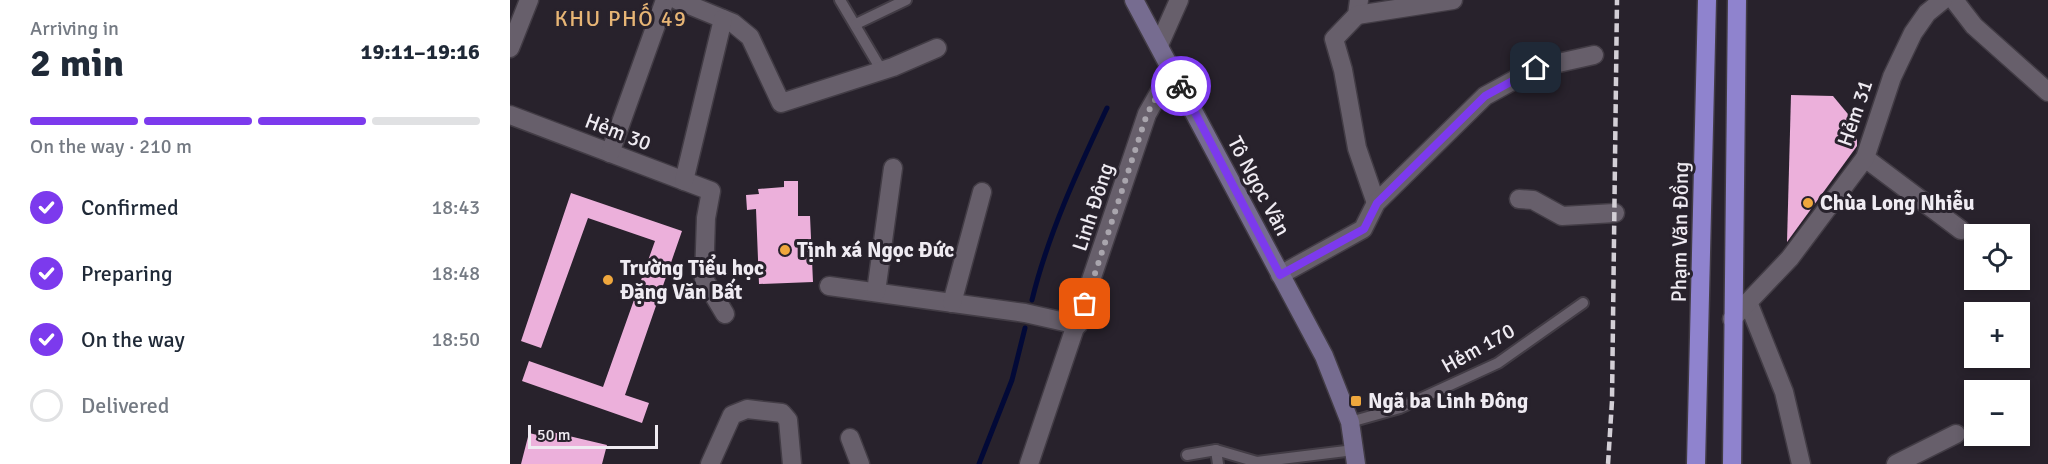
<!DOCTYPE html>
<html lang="en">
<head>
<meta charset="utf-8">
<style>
	body { margin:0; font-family:Signika,sans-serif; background:#f2f2f3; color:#1f2937; height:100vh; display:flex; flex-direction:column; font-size:22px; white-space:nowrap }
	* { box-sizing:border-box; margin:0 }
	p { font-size:20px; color:#747a83 }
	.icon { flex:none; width:33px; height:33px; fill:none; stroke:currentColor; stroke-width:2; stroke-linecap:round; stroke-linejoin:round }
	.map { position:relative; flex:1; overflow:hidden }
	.drawer { display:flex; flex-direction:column; background:#fff; width:510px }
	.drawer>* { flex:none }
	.fabs { position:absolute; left:1454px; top:224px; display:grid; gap:12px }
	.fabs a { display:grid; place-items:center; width:66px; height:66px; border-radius:0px; background:#fff; box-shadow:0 3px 9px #0003; font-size:30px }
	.scale { position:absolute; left:18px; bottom:15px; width:130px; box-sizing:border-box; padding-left:6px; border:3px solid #efebf2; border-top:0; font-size:16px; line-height:21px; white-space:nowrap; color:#efebf2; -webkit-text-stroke:4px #28222c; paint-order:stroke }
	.pin { position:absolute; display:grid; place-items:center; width:51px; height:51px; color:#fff; margin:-26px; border-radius:12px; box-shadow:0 3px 9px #0006 }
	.courier { position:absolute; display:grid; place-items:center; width:60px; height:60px; margin:-30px; border:4px solid #7c3aed; border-radius:50%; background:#fff; color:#222; box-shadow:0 2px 8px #0007 }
	.overview em { font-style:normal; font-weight:800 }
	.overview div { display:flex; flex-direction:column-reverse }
	.overview { display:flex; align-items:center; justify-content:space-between; height:102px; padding:0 30px }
	h1 { font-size:39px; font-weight:800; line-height:45px }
	.bar { display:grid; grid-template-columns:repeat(4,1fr); gap:9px 6px; align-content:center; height:72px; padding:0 30px }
	.bar i { height:8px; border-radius:4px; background:#e0e1e3 }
	.bar .active { background:#7c3aed }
	.bar p { grid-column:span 4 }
	ol { padding:0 30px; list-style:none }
	li { display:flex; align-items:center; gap:18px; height:66px }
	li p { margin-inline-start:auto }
	li .icon { padding:6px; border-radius:50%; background:#7c3aed; color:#fff; stroke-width:4 }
	li:last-child { color:#747a83 }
	li i { width:33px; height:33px; border:3px solid #e0e1e3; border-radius:50% }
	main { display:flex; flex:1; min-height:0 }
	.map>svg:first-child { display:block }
</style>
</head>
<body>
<main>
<section class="drawer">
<div class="overview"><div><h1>2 min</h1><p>Arriving in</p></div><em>19:11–19:16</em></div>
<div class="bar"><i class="active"></i><i class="active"></i><i class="active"></i><i></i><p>On the way · 210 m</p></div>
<ol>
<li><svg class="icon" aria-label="check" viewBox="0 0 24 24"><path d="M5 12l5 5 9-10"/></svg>Confirmed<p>18:43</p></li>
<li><svg class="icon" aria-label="check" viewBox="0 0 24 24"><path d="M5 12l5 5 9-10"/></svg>Preparing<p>18:48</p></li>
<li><svg class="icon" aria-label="check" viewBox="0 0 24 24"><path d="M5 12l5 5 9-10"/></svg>On the way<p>18:50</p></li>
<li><i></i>Delivered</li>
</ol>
</section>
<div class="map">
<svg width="1538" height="464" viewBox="0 0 1538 464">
	<rect width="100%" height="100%" fill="#28222c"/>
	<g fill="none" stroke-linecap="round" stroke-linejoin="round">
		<g stroke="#020937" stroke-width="5">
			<path d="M522,300C538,234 568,170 597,108"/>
			<path d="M469,464L502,380L515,328"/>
		</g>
	</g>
	<g fill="#ecb0db">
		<path d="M1281,95L1323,96L1347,125V146L1277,242Z"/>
		<path d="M274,181H288V216H300L303,282L249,284L246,209L237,210L236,195L249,194L248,189L274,187Z"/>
		<path d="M61,193L172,231L115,395L139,403L132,423L12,381L19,361L93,387L145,241L78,218L31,348L11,341Z"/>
		<path d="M42,432L97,445L92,464H11L19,433L40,438Z"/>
	</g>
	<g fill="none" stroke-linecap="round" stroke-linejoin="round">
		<g stroke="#423c45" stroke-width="14">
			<g id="service">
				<path d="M330,0L372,71"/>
				<path d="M346,24L396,0"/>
				<path d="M840,422L890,408L988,363L1073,303"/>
				<path d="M706,450L708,464"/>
				<path d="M677,455L706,450L747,462L844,450"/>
			</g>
		</g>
		<g stroke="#423c45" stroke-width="21">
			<g id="minor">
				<path d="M167,0L223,23L240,37L271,103L383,67L427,48"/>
				<path d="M849,0L847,15L824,39L833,70L847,148L866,203"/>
				<path d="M1444,0L1464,26L1538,92"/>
				<path d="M847,15L943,0"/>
				<path d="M649,45L669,0"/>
				<path d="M0,48L19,0"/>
				<path d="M0,115L201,191L196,218L194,279L215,314"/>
				<path d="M100,153L155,0"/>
				<path d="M1355,158L1451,230"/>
				<path d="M174,181L213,19"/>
				<path d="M1009,199L1023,200L1052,216L1105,213"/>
				<path d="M770,275L853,229L866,203L975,96L1026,68L1084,55"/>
				<path d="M319,286L515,313L568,325"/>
				<path d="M366,292L383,168"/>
				<path d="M1238,302L1274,392L1291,464"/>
				<path d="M442,303L472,192"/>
				<path d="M1222,319L1280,258L1355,158L1382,77L1403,33L1417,13L1433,0"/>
				<path d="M340,438L350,464"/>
				<path d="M200,464L222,415L237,409L272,413L278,420L282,464"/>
				<path d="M1386,464L1446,434"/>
			</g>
		</g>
		<g stroke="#423c45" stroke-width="21">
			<path id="tertiary" d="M519,464L637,114L662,70"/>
		</g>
		<g stroke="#423c45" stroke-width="21">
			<path id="secondary" d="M624,0L814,356L840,422L846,464"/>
		</g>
		<g stroke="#423c45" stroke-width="21">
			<g id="trunk">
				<path d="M1186,464L1197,0"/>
				<path d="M1222,464L1227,0"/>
			</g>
		</g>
		<use href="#service" stroke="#675f6b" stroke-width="10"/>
		<use href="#minor" stroke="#675f6b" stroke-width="18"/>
		<use href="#tertiary" stroke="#675f6b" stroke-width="18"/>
		<use href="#secondary" stroke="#766c90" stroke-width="18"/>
		<use href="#trunk" stroke="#8f83ce" stroke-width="18"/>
		<path stroke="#d3cfd6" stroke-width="4.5" stroke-dasharray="9 4.5" stroke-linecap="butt" d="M1098,464L1102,401L1107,0"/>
	</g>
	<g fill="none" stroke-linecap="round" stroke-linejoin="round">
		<path stroke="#a9a5ad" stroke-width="6" stroke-dasharray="0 10.8" d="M575,304L637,114L662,70L671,86"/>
		<path stroke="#7c3aed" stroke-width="8" d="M671,86L770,275L854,229L867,203L975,96L1026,68"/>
	</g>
	<g fill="#efa73d" stroke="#28222c" stroke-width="2">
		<circle cx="1298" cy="203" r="6"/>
		<circle cx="275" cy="250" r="6"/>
		<circle cx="98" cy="280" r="6"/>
		<rect x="840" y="395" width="12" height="12" rx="3"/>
	</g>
	<g text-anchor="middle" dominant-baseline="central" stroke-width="6" stroke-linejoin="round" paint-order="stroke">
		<g font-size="21" fill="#efebf2" stroke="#28222c">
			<text transform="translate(1345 113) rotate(-71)">Hẻm 31</text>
			<text transform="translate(108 132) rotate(21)">Hẻm 30</text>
			<text transform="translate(749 186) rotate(62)">Tô Ngọc Vân</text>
			<text transform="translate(583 207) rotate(-72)">Linh Đông</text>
			<text transform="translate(1170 232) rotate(-89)">Phạm Văn Đồng</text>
			<text transform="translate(968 348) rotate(-29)">Hẻm 170</text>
		</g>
		<g font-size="21" font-weight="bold" fill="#efebf2" stroke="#28222c" text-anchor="start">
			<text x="1310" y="203">Chùa Long Nhiễu</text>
			<text x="287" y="250">Tịnh xá Ngọc Đức</text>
			<text x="110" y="268">Trường Tiểu học<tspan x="110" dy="24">Đặng Văn Bất</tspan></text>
			<text x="858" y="401">Ngã ba Linh Đông</text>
		</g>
		<g font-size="22" letter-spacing="1.5" fill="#e7b575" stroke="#28222c">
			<text x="111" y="18">KHU PHỐ 49</text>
		</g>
	</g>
</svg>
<div class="fabs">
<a><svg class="icon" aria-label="locate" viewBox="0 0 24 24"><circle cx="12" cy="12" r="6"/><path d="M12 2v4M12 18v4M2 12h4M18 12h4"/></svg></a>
<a>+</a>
<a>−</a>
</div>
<div class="scale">50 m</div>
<div class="pin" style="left:575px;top:304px;background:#ea580c"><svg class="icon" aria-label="bag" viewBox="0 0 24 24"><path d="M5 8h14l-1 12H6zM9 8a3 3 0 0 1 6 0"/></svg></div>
<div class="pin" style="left:1026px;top:68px;background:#1f2937"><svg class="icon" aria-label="home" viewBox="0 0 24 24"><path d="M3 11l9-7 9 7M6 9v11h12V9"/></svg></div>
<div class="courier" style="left:671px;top:86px"><svg class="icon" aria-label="bike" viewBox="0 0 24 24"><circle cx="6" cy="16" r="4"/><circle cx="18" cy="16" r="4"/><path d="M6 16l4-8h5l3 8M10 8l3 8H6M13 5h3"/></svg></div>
</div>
</main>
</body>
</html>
